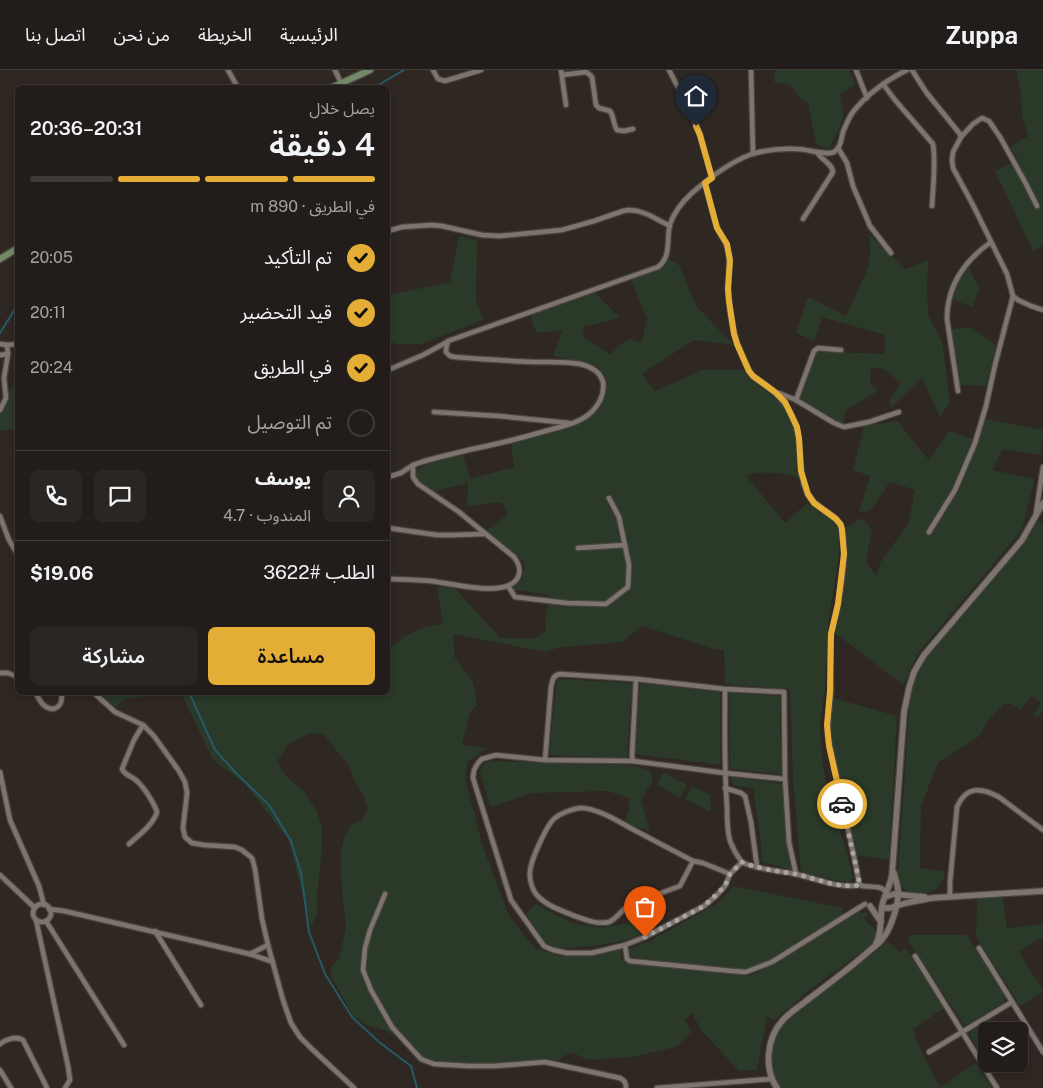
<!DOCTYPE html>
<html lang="ar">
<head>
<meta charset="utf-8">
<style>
	body { margin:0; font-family:"Public Sans","Noto Sans Arabic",sans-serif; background:#2a2623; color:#f1f3f6; direction:rtl; height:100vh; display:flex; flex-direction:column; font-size:19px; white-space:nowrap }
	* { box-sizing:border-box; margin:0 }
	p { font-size:16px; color:#a2a2a2 }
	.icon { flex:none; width:28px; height:28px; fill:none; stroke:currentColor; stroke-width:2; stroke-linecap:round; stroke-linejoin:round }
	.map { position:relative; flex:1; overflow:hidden; direction:ltr }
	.details { position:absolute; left:15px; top:15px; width:375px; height:610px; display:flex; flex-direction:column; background:#221d1a; border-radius:8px; box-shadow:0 2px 8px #0003,0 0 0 1px #3f3b39; direction:rtl }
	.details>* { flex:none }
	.tools { position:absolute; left:978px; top:952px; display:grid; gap:10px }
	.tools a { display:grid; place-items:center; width:50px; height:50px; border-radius:8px; background:#221d1a; box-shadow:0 2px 8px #0003,0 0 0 1px #3f3b39; font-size:25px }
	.pin { position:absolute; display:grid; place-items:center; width:42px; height:42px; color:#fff; margin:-51px -21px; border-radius:50% 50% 50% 0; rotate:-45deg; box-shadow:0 0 5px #0007 }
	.pin .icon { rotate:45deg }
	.courier { position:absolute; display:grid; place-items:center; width:50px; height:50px; margin:-25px; border:4px solid #e4ad35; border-radius:50%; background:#fff; color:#222; box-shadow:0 1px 6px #0007 }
	.head em { font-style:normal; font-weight:600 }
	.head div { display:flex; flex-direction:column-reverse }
	.head { display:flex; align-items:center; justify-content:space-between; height:85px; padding:0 15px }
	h1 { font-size:32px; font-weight:600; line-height:38px }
	.bar { display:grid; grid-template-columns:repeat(4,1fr); gap:8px 5px; align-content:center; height:60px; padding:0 15px }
	.bar i { height:6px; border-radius:4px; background:#3f3b39 }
	.bar .selected { background:#e4ad35 }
	.bar p { grid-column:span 4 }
	.line { display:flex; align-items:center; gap:12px; padding:0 15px; border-top:1px solid #3f3b39 }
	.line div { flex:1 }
	.round { display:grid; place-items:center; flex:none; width:52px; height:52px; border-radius:8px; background:#2a2623 }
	ol { padding:0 15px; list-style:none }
	li { display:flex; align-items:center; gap:15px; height:55px }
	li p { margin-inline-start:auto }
	li .icon { padding:5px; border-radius:50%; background:#e4ad35; color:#111; stroke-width:4 }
	li:last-child { color:#a2a2a2 }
	li i { width:28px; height:28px; border:2px solid #3f3b39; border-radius:50% }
	.button { display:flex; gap:10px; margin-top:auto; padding:10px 15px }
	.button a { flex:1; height:58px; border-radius:8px; background:#e4ad35; color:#111; font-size:20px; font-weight:600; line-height:58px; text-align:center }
	.button a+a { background:#2a2623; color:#f1f3f6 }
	header { display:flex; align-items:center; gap:30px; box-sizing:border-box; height:70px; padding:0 25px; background:#221d1a; border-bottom:1px solid #3f3b39 }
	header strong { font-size:24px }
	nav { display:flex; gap:28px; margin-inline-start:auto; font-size:18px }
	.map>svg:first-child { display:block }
</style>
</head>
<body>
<header>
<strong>Zuppa</strong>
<nav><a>الرئيسية</a><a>الخريطة</a><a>من نحن</a><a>اتصل بنا</a></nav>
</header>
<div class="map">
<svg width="1043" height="1018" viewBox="0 0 1043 1018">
	<rect width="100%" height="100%" fill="#2e2722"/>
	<g fill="#2a3928">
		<path d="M775,0H849L856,14L840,25L844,45L838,61L829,79L816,74L808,33L799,27L790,15L774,12Z"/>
		<path d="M1016,0H1043V175L1033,181L995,101L1018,89L1010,77L1028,66L1022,46L1021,21Z"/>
		<path d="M869,164L905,199L929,190L927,213L928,245L942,271L950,332L940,347L922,308L891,338L889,330L901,313L884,299L871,298L870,313L878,321L846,340L843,354L799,330L818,281L885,284V265L822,247L814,271L796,263L808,227L846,246L868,198L870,183Z"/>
		<path d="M459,166L477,170L476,229L483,250L421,274H397L388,271V225L450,212Z"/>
		<path d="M669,189L679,195L697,237L734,275L694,270L642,304L655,321L702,300H747C755,313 766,316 776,326C799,350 798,378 800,409C785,401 769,403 752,403L747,407L785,453L807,433L833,449L838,455L840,466L838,492L828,554L825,620L820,654L823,699L853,806L851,813L801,803L793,708L790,621L788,619L725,614L724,580L714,579L642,556L622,572L557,578L546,582L453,564L455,588L473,612L477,635L469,644L462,675L486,678L468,692L465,708L482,774L509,846L535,878L557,885L571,886L599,885L622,879C620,885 620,890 625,893L749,906L777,893L808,872L828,861L858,842L870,843L864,849L876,860V869L872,874L810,920L774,950L767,946L757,1000L739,1001L701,960L692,943L685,950L691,962L676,977L633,987L588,990L571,982L554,993L462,997L424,990L410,974L384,960L367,955L353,946L331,906L330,898L339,889L346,857L342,824L341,802V781L345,765L351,755L362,750L368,739L364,726L354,710L349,696L324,665L311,663L288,674L278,690L281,700L288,708L304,721L316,740L322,756V778L317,826V845L311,856L288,769L244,713L213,690L181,623L388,622V580C408,563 416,558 443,554L437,517L453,516L500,568H535L546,561L545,547L550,525L514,520L513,516L522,509L525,496L521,489L486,461L508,444L501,432L467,436L468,413L434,421L428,418L416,408C415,391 450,387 463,384L470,409L514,397L511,372L575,356L598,341L606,326L607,315L606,307L599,298L588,293L553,286L562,260L536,263L530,245L593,221L620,248L583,257L584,268L610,284L624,272L631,269L641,273L647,250L631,209C646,204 659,200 669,189Z"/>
		<path d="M968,196L979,218L973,237L951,229L958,209Z"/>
		<path d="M971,257L996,275L986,316L959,315L951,259Z"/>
		<path d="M15,315L17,316V359L0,361V342L6,333L9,322Z"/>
		<path d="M986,349L1043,360L1041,385L1003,379L992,400L1035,409L1022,459L998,489L918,583L903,615L835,563L847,498L845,458L862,448L872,460L866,491L876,506L880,493L908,454L915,420L890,412L870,441L859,442L870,406L853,400L864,356L897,351L929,390L949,361L979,371Z"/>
		<path d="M1038,450L1043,454V641L1037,648L1034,644L1041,633L1032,626L1020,640L1010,633L1004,634L991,647L978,667L938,693L921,736L920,798L945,801C944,807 942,814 937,818C928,826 908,825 901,815C899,812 898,807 898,803L910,627L913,611L931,580L1024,470Z"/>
		<path d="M557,609L632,613L627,688L549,685Z"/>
		<path d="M640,613L720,622V695L634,684Z"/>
		<path d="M101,623V622L143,623L142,628H127L116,637L100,625Z"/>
		<path d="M730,623L780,626L781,704L730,699Z"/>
		<path d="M834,628L897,646L889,790L857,785L830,668V653Z"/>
		<path d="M489,691L628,695L650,700L653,710L641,730L650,762L624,752L629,739V728L607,721L533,723L490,737L480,702L482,696Z"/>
		<path d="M663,702L687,715L680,728L657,715Z"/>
		<path d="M731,707L782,714L791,800L762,792L761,773L753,718L733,715Z"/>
		<path d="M692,716L710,725L711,742L685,729Z"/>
		<path d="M733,816L843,838L841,846L774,887L745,900L631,887L629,879L650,871L718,833Z"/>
		<path d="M1003,827L1007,858L1043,854V868L1038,869L1019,882L1043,920V922L1020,936L976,866L977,829Z"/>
		<path d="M535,834L572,853L602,858L628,853L662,844L665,849C655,855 645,862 634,867C622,873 566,881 553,876C540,871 533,856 526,844Z"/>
		<path d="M910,865H967L1004,924L1005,931L969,954L964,955L908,871Z"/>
		<path d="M886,872L894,875L900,883L906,878L944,938L914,959L917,972L940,1018H779L770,996L772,980L777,962L791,948L881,877Z"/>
		<path d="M990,949L998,961H986V993L969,964L972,960Z"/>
		<path d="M975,993L992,1018H940Z"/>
	</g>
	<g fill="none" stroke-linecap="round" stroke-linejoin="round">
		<g stroke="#265969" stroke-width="2">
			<path d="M373,18L404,0"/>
			<path d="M0,263L15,239L18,237"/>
			<path d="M189,622L215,680L236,703L269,735L291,771L301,803L309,862L325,904L352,947L379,972L411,996L417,1018"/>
		</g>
		<g stroke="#49443f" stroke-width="7">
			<g id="minor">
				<path d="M228,0L238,18"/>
				<path d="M335,0L341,13"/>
				<path d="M433,0L438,9L445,11L481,0"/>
				<path d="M561,0L566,35"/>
				<path d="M669,0L693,46L700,65L712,108"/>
				<path d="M751,0L753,84"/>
				<path d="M856,0L867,28"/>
				<path d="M912,0L926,22L960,64L961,67L953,82L952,90L953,98L973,135L1007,204L1013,226L1018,230L1031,236L1043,240"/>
				<path d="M562,5L586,2L590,5L592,7L596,35L599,38L610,41C614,46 613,54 617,60L624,61L633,59"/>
				<path d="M883,14L895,30L933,74C936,94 933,116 932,136"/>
				<path d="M961,67L973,54L982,48L989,51L1000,67L1025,112L1037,136"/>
				<path d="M838,78L847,93L853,116L870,156L891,183"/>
				<path d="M705,113C709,127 712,142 717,157C720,165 727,172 728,180C731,193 728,205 728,218C729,239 733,265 742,285C745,291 747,299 752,305C756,309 762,312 767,316C779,325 787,334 793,348C804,372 796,401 808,425C816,439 839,443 842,460C847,484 842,511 838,535C836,545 833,554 831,564C829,583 831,602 831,621C830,637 827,651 828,667L856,796L859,813L862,816C870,817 882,815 887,823"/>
				<path d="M803,149L833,102C832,93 821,90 817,82"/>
				<path d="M388,161L402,157L432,155L442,156L482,165L500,166L562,160L594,151L623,141L629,140L638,141L649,145L670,156"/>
				<path d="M0,274L7,275L18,274"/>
				<path d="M0,285L8,284"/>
				<path d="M388,300L423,285L447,272"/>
				<path d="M958,321L947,249C947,216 964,191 991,172"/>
				<path d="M779,323L796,330L834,353L844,357L869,352L899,342"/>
				<path d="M796,330L814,281L818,278L841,280"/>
				<path d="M0,340L6,328L4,308L8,284L7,275"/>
				<path d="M434,342L499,346L569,353"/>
				<path d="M388,407L401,403L413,395"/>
				<path d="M1036,443L1043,397"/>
				<path d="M0,446L9,470L18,485"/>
				<path d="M388,458L437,465H453L484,464"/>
				<path d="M929,462L955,420L975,373L986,336L995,295L1013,226"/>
				<path d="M578,478L625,475"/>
				<path d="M388,509C402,509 416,510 431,511C452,513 503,528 517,509C522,501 519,494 514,487L459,442L418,414L413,407V395C431,388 450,385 468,380C493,375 518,369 542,362C558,357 575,355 588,345C598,337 605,325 603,312C600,301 589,296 580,294C565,291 549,292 534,292C508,291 481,289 455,287L450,286L446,282V279L448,271L658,197C672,186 666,169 670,154C674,143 683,131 692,123C709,108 730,92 752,84C766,80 783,78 797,79C807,79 827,86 834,82C841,78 841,69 843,62C846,55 849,47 853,42C867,24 887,10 907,0"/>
				<path d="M508,516L515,527L567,533L606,534L628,517L629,495L619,447L609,428"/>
				<path d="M0,603H8L18,607"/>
				<path d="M725,619C725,658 724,698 727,737C727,748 727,761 730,771C732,776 738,787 741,791C748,798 785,802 796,804C817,809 839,819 860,815"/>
				<path d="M35,622C40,631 43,638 53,639C61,637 63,630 61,622"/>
				<path d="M93,622L115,642L143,655L154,666L179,701L185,712L187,723L183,758L185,767L192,773L204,775L235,777L242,780L252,788L255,799L262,849L268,875L283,930L291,953L300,967L313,980L354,1018"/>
				<path d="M545,690L551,617C553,610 552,606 560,604L636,609L725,619L784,622L785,709L789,772L796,804"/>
				<path d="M633,691L632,686L636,609"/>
				<path d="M0,702L10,750L39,816L44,835"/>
				<path d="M725,718L741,723L745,726L751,752L757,797"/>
				<path d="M129,774C139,765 153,755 157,742C154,733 145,719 138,712C133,706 125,706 122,699L134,670L143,655"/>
				<path d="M693,791L680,816L629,835C623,839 615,850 609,852C596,855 584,849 572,845C560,840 545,835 536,824C532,819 529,809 530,802C530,792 547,754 555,748C561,743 572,739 580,738C596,737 621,753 636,761C655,771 674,781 693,791L703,793L730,804L725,816L717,825L704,836L645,867L625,875L592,883H567L553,880L544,876L511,830L473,708L474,700L478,693L482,689L496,685L545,690L633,691L725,703L785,709"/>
				<path d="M730,804L742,792"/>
				<path d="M0,805L35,838"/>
				<path d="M385,824L370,860L365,878L363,900L371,920L392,957L421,989L434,994L469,996H495L545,992L620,1008C625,1011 626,1013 626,1018"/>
				<path d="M950,826V812L957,737C966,716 981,717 999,727L1043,760"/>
				<circle cx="42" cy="843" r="9"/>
				<path d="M49,839L64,841L250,884L268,875"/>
				<path d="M36,850L68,996L70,1010L65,1018"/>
				<path d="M46,851L124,975"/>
				<path d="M155,861L201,935"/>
				<path d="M625,875L627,889L630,891L732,901L746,902L772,892L865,834"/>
				<path d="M979,878L1043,982"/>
				<path d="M250,884L273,892"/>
				<path d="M915,886L997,1018"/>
				<path d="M0,974C6,969 16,966 23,970L47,1018"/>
				<path d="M929,982L1012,932"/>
				<path d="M0,1000L11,1018"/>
				<path d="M657,1018L771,1009"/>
			</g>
		</g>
		<g stroke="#49443f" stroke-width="8">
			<g id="tertiary">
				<path d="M885,827L894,824L925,827"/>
				<path d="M870,836L881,852"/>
				<path d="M882,838H890L906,833L932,828L1043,821"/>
				<path d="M875,876C882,863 880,850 882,836C884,826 890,816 892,805L904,642L909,618L914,602L924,585L1022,470L1043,433"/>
				<path d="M777,1018C764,999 766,968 783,950C789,943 799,937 806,931C827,915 849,899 869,881C874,877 880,873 883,868C891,859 899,833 898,821C898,815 895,809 894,803"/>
			</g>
		</g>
		<g stroke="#49443f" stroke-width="9">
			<g id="secondary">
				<path d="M331,18L370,0"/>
				<path d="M0,189L18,178"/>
			</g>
		</g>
		<use href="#minor" stroke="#7d746e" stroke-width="4.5"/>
		<use href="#tertiary" stroke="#7d746e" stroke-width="5.5"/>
		<use href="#secondary" stroke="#748967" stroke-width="6"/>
	</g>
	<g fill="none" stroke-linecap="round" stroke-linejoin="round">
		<path stroke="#aaa4a0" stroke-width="5" stroke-dasharray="0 9" d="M645,867L704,836L717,824L725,816L730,804L742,792C759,799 777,801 795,804C816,808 838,819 860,815L842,734"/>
		<path stroke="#e4ad35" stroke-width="6" d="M696,56L700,65L712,108L705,113L717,158L727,174L728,180L730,190L728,219L729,231L734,264L737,274L749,301L753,306L775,322L785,332L788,338L797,357L799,368L801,401L808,424L814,433L836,449L841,455L842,460L844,484L838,534L831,564L830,621L827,655L829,676L842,734"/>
	</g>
</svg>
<div class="tools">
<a><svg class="icon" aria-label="layers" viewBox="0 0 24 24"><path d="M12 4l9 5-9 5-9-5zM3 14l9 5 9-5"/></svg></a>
</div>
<div class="pin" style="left:645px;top:867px;background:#ea580c"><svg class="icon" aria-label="bag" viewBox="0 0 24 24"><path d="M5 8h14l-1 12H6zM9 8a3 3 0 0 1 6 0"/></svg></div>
<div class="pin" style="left:696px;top:56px;background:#1f2937"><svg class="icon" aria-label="home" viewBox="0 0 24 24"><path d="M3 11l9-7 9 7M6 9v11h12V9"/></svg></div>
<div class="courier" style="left:842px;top:734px"><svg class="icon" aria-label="car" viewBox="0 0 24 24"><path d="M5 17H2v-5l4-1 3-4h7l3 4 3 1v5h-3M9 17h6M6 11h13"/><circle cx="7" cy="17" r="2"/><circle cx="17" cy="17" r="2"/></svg></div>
<section class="details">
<div class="head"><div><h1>4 دقيقة</h1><p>يصل خلال</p></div><em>20:31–20:36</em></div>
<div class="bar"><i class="selected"></i><i class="selected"></i><i class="selected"></i><i></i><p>في الطريق · 890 m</p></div>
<ol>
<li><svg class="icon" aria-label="check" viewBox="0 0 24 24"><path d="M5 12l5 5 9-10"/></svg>تم التأكيد<p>20:05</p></li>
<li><svg class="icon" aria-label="check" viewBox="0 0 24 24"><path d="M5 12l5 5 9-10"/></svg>قيد التحضير<p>20:11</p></li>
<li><svg class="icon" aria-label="check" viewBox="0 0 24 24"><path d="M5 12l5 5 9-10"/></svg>في الطريق<p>20:24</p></li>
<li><i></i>تم التوصيل</li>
</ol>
<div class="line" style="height:90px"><a class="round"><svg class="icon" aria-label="person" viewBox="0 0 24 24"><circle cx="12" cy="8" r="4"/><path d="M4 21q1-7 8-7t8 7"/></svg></a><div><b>يوسف</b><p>المندوب · 4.7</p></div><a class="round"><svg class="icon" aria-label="chat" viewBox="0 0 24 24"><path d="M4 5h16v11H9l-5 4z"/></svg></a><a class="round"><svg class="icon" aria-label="phone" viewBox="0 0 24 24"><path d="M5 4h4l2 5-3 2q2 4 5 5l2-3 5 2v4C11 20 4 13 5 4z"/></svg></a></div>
<div class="line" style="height:65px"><div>الطلب #3622</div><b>$19.06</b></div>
<div class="button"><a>مساعدة</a><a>مشاركة</a></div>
</section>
</div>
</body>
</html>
